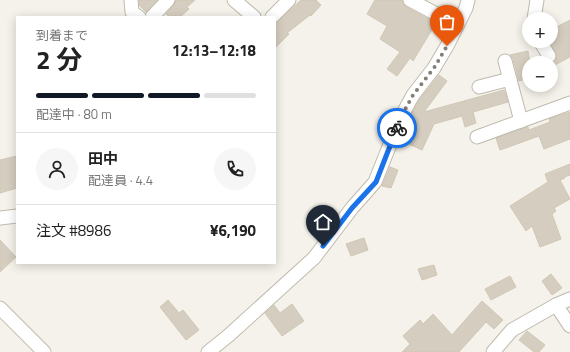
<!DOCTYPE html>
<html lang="ja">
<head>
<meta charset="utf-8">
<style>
	body { margin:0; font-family:"Titillium Web","Noto Sans JP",sans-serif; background:#f6f6f6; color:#222; height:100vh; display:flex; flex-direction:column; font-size:15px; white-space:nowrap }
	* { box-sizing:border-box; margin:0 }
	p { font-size:13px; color:#767676 }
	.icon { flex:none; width:22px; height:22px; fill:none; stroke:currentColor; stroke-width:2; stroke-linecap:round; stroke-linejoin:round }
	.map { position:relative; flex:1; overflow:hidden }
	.side { position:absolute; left:16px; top:16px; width:260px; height:248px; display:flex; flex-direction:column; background:#fff; border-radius:0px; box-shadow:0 2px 10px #0003 }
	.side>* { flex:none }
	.fabs { position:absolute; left:522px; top:12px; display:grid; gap:8px }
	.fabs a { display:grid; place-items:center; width:36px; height:36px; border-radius:50%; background:#fff; box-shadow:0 2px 10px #0003; font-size:20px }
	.pin { position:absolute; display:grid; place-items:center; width:34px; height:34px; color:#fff; margin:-41px -17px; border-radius:50% 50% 50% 0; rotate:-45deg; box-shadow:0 0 4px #0007 }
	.pin .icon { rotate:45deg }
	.courier { position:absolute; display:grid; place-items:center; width:40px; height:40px; margin:-20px; border:3px solid #1a73e8; border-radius:50%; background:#fff; color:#222; box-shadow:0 1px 5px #0007 }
	.overview em { font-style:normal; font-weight:700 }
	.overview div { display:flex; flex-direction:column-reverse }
	.overview { display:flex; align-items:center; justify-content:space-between; height:68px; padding:0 20px }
	h1 { font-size:26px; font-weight:700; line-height:30px }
	.bar { display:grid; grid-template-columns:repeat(4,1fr); gap:6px 4px; align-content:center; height:48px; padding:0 20px }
	.bar i { height:5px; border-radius:3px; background:#e0e0e0 }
	.bar .active { background:#111827 }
	.bar p { grid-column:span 4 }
	.line { display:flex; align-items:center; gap:10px; padding:0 20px; border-top:1px solid #e0e0e0 }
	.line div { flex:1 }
	.round { display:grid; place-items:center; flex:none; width:42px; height:42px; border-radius:21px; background:#f6f6f6 }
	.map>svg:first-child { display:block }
</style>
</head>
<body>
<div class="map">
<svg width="570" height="352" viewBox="0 0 570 352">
	<rect width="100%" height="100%" fill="#f4f2ea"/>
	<g fill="#d5cec0" stroke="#d0c7b4">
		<path d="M139,0H157L146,12L139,5Z"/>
		<path d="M176,0H195L187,7L189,9L180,17H170L166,14L174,5Z"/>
		<path d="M301,0H316L321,5L311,16L310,15L287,33L289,34L275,48V24Z"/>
		<path d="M375,0H402L403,4L406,7L436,23L413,61L410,58L397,76L387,69L400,52L380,39L387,26L367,14Z"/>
		<path d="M570,20V57L551,67V64L556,60L557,56L551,44V30Z"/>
		<path d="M528,51L530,63H529V78L519,81L513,59L510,55Z"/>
		<path d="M439,75L447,81L424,112L504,90L508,102L473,112L476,123L465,127L462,116L434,124L422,150L400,140L408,120L420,99Z"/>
		<path d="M570,112V139L544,149L539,136L500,150L496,138L528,127L529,130L550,122L549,119Z"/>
		<path d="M17,156V188L0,193V160Z"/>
		<path d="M570,164V175L564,177L565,178L560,180L570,199L554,208L556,211L552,214L561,239L540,247L532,226L526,231L510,206L548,182L545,174Z"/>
		<path d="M390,167L398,170L391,188L382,186Z"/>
		<path d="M364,238L368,250L351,256L346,244Z"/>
		<path d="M0,240L16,257L0,272Z"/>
		<path d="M434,265L437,275L422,280L418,269Z"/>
		<path d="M551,274L562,288L552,295L542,281Z"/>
		<path d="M510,276L516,287L491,300L485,289Z"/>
		<path d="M168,300L179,313L183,310L199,330L186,340L160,307Z"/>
		<path d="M482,301L503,320L494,329L486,322L459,352H402L410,344L403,336L420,320L423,324L433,314L452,335Z"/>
		<path d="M292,304L304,321L282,336L265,313L274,305L280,313Z"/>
		<path d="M527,331L545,345L539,352H534L519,340Z"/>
	</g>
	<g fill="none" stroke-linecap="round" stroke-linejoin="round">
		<g stroke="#bfbaad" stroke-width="15">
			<g id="street">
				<path d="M131,0L132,12L139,17"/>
				<path d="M234,0L254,17"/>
				<path d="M410,0L457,25"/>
				<path d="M152,17L168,0"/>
				<path d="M272,17L289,0"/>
				<path d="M534,19L537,0"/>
				<path d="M540,41L549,56"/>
				<path d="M505,61L521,121"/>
				<path d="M479,87L510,79"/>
				<path d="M477,137L570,103"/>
				<path d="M0,218L17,216"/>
				<path d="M556,305L570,326"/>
				<path d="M0,308L44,352"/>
				<path d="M208,352L228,336L314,258L352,208L375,182L401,117L413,95L434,68L447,46L466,8L468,0"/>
				<path d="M493,352L512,330L556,305L570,299"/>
			</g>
		</g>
		<use href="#street" stroke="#fff" stroke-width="13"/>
	</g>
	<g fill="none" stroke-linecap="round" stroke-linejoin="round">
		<path stroke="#848077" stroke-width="4" stroke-dasharray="0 7.2" d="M397,128L401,117L413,95L434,68L447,46"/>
		<path stroke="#1a73e8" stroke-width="5" d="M323,246L352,208L376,182L397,128"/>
	</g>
</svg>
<div class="fabs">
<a>+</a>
<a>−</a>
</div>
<div class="pin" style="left:447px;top:46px;background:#ea580c"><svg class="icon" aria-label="bag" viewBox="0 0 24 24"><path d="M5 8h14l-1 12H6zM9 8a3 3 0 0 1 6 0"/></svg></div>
<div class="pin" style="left:323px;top:246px;background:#1f2937"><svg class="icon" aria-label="home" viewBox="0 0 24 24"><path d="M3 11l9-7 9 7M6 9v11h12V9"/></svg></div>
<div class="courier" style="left:397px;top:128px"><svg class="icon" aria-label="bike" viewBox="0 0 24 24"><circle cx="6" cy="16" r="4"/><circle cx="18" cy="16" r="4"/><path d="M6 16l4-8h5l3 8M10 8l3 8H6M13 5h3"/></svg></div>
<section class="side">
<div class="overview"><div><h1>2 分</h1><p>到着まで</p></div><em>12:13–12:18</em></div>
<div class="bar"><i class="active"></i><i class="active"></i><i class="active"></i><i></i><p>配達中 · 80 m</p></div>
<div class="line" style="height:72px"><a class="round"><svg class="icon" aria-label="person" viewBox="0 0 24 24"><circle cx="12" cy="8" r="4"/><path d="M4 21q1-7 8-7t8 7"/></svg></a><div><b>田中</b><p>配達員 · 4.4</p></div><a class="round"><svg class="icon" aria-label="phone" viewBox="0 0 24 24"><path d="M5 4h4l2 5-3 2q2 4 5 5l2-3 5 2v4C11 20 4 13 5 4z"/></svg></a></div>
<div class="line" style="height:52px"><div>注文 #8986</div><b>¥6,190</b></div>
</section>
</div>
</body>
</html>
